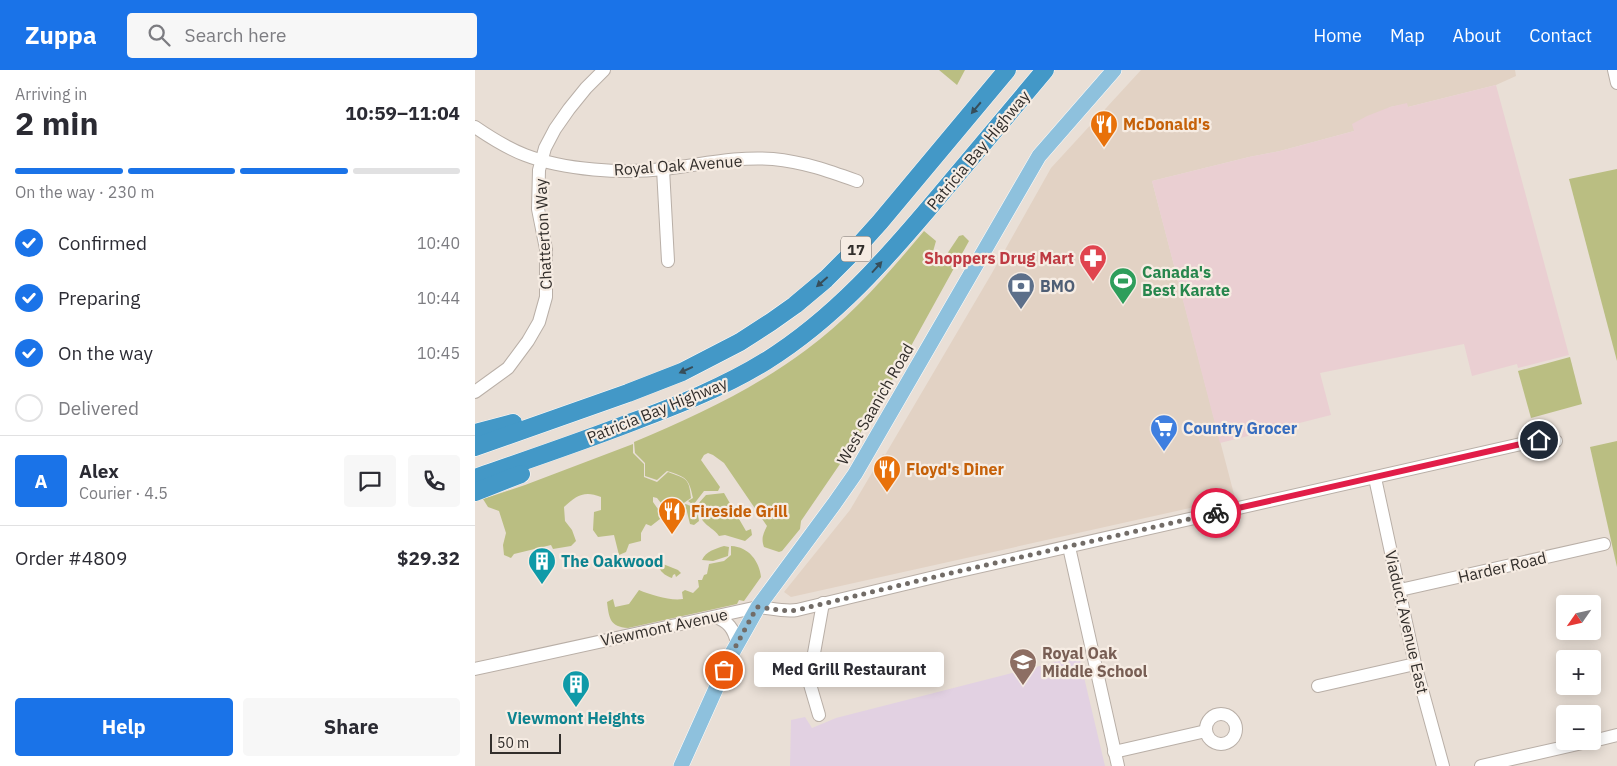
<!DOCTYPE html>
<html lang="en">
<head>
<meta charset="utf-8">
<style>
	body { margin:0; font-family:"IBM Plex Sans",sans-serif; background:#f7f7f7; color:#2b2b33; height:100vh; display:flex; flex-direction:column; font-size:19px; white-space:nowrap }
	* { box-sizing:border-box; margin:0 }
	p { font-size:16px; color:#7c7c81 }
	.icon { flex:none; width:28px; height:28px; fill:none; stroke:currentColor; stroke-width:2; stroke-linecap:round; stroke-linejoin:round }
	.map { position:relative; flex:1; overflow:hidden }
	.panel { display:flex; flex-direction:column; background:#fff; width:475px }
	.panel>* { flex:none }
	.needle { width:32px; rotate:236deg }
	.buttons { position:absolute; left:1081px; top:525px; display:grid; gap:10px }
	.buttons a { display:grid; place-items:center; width:45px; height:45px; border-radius:5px; background:#fff; box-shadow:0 2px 12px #0003; font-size:25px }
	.scale { position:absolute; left:15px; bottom:12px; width:71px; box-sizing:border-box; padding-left:5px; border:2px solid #322e2b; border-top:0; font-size:14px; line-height:18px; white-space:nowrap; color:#322e2b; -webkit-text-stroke:4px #f6ece3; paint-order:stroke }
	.pin { position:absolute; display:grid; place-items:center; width:42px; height:42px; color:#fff; margin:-21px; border:2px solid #fff; border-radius:50%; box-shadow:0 1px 5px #0007 }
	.courier { position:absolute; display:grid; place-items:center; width:50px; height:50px; margin:-25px; border:4px solid #e11d48; border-radius:50%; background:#fff; color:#222; box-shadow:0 1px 6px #0007 }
	.bubble { position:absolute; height:35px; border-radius:5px; background:#fff; box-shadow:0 2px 12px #0003; font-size:16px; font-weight:800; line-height:35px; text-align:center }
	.headline em { font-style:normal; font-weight:800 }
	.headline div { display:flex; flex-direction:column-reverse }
	.headline { display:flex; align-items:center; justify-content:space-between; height:85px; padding:0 15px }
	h1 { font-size:32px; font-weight:800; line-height:38px }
	.bar { display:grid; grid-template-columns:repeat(4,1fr); gap:8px 5px; align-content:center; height:60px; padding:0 15px }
	.bar i { height:6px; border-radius:4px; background:#e1e1e2 }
	.bar .on { background:#1a73e8 }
	.bar p { grid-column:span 4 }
	.line { display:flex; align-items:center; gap:12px; padding:0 15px; border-top:1px solid #e1e1e2 }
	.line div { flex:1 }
	.round { display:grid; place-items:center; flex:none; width:52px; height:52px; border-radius:5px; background:#f7f7f7 }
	ol { padding:0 15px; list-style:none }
	li { display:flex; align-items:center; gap:15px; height:55px }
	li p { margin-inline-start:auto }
	li .icon { padding:5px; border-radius:50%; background:#1a73e8; color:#fff; stroke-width:4 }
	li:last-child { color:#7c7c81 }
	li i { width:28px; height:28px; border:2px solid #e1e1e2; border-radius:50% }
	.button { display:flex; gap:10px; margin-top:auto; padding:10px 15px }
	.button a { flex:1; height:58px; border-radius:5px; background:#1a73e8; color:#fff; font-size:20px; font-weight:800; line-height:58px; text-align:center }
	.button a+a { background:#f7f7f7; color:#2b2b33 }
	header { display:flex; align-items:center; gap:30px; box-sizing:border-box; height:70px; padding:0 25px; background:#1a73e8; color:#fff }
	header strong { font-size:24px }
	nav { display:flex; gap:28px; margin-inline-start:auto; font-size:18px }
	.search { width:350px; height:45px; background:#f7f7f7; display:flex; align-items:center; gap:12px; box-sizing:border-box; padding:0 18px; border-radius:5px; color:#7c7c81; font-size:19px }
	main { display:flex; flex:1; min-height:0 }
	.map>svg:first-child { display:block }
</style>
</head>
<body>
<header>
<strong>Zuppa</strong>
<div class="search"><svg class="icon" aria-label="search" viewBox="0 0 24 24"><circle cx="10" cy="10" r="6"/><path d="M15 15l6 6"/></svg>Search here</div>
<nav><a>Home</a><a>Map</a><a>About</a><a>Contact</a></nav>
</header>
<main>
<section class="panel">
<div class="headline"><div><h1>2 min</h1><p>Arriving in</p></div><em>10:59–11:04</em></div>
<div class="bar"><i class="on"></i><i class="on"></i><i class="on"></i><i></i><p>On the way · 230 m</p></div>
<ol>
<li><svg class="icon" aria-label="check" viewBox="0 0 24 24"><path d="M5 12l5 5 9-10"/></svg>Confirmed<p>10:40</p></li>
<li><svg class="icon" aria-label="check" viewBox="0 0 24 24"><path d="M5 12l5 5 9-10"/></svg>Preparing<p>10:44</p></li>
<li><svg class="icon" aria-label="check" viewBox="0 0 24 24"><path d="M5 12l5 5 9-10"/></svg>On the way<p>10:45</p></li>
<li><i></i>Delivered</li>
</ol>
<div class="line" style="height:90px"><b class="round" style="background:#1a73e8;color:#fff">A</b><div><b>Alex</b><p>Courier · 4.5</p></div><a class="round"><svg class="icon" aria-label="chat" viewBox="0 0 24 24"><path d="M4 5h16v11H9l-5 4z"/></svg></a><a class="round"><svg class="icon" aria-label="phone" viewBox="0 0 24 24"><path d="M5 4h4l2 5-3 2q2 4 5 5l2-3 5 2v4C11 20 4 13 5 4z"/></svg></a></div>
<div class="line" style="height:65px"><div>Order #4809</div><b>$29.32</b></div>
<div class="button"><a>Help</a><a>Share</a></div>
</section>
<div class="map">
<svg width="1142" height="696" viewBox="0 0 1142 696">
	<rect width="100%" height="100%" fill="#e9dfd6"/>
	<path fill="#e2d2c4" d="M666,0H1040L1041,6L1021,15L933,37L931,34L915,37L879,61L805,81L774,87L677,111L760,428L316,527L309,522L375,440L408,384L410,385L517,203L576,98Z"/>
	<path fill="#eacfd2" d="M1021,15L1094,285L1043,298L1042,294L997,306L989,274L845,303L856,345L745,373L677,111L774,87L805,81L879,61L877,54L892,46L915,37L932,33L933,37Z"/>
	<path fill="#e2d1e2" d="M604,586L630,696H315L316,650L330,647L337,658L361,648Z"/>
	<g fill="#babe82">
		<path d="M464,0H490L482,15Z"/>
		<path d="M1142,99V291L1094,109Z"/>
		<path d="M449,161L461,171L457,185L460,190L464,192L468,190L484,166L488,165L494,171L404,334L401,336L380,372L326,451L325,459L307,481L304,482L289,477C286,469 288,464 292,456L249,393L238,385L233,383L229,385L226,390L245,417L243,421H229L219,434H217L213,431L218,428C214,408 211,407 192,401L182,410L170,406V393L160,383L159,372C219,347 279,319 331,280C376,247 413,204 449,161Z"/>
		<path d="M1095,287L1107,334L1056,348L1043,301Z"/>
		<path d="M1142,371V497L1115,377Z"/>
		<path d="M158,374V383L169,394V407L182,412L193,402C211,409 214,407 216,428L203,437L201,431L186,433L182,428L178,427V432L185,442V449L176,456L171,454L166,463V471L154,474L151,482L144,485L139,465L123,467L118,460L119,442L126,440V427C109,420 101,426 89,437L90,451L97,460L101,471L96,476L78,479L76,475L39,484L36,488L29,485L28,475L31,463L24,441L13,437L8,429L50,415Z"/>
		<path d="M249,423L271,461L276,459L277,465L270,471L250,465L244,466C239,459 233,457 228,451C225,447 224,439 222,435L231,425Z"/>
		<path d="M210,434C221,437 222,441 224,451L219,455L215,454Z"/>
		<path d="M249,476L254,477L253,486L238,491L227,490C231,481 240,479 249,476Z"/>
		<path d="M256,476C274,477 284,491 286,507L269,531L264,530L262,534L153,558C135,557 134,548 132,532L138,529L140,537L154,534L164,520C176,525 195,531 208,529L207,522L210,520L218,523L224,517L223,510H227L229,505L232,504L234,494L249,491L256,485Z"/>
		<path d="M188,494L203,500L206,503L201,507L200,504L198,505L197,508C191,506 187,503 184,498L186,495Z"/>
	</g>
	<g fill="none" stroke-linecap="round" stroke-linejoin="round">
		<g stroke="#b9afa7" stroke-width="14">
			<g id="minor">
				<path d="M1139,0L1142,13"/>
				<path d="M0,57C16,68 32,78 50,85C89,100 148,104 189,99C225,95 261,86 298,89C329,92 354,101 382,111"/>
				<path d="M188,99L193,191"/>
				<path d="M0,322L33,298L53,271L64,252L71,227V179L63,139L64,100L70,78L80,59L94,39L111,18L129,0"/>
				<path d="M900,408L940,594L968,696"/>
				<path d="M594,477L643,696"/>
				<path d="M925,520L1129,474"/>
				<path d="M240,547C253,551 259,559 262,573"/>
				<path d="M0,599L283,537C296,538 308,542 322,540L476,503L1064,370L1081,371"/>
				<path d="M843,616L940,594"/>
				<circle cx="746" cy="659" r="15"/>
				<path d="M344,645L334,611L348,533"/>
				<path d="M1118,671L1142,665"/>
				<path d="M639,682L731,661"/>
				<path d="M1006,696L1116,671"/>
			</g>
		</g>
		<g stroke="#fff" stroke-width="16">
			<path id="major" d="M206,696L256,585L283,537L359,434L380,404L564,86L639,0"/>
		</g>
		<g stroke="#fff" stroke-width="19">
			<g id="highway">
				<path d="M0,363L38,353"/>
				<path d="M0,377L153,323L207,302L265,272L296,252L320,235L351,209L378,182L405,152L532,0"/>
				<path d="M0,408C52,390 105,372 157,352C203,335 249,317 291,291C360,248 413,187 465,125C500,83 535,42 570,0"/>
				<path d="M0,422L46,404"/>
			</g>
		</g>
		<use href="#minor" stroke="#fff" stroke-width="12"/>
		<use href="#major" stroke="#8ec1dd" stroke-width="15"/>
		<use href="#highway" stroke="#4398c7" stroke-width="18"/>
	</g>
	<defs><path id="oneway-solid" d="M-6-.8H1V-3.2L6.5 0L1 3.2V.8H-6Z" transform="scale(1.25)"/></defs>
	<g fill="#374e5a">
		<use href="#oneway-solid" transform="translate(501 38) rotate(130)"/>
		<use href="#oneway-solid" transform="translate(402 197) rotate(-48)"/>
		<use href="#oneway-solid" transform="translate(347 212) rotate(139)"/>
		<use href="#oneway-solid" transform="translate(211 300) rotate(156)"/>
	</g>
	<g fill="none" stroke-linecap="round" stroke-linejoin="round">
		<path stroke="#726c67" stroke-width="5" stroke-dasharray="0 9" d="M249,600L256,585L282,537C296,538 308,542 322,540L476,503L741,443"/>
		<path stroke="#e11d48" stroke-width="6" d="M741,443L1064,370"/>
	</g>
	<defs>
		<g id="restaurant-pin" transform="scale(1.4375)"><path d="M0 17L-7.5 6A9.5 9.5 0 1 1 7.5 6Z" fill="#e8710a" stroke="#f6ece3"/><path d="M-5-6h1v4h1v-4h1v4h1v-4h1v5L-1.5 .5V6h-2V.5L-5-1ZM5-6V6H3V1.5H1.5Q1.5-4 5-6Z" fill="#fff"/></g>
		<g id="pharmacy-pin" transform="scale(1.4375)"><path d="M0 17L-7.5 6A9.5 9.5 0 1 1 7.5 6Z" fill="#e0444e" stroke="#f6ece3"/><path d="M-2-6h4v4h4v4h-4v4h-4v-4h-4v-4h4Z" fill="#fff"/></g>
		<g id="stadium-pin" transform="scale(1.4375)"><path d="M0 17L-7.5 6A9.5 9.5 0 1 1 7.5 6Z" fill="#2e9e5b" stroke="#f6ece3"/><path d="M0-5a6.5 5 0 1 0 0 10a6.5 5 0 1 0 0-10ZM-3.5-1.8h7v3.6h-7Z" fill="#fff"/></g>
		<g id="bank-pin" transform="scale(1.4375)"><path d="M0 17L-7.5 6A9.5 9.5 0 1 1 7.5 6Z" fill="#5c6f8a" stroke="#f6ece3"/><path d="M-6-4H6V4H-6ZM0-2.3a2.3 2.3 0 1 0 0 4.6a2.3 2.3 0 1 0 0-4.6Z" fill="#fff"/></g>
		<g id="supermarket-pin" transform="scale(1.4375)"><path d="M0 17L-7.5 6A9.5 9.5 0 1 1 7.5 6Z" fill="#3f7fe0" stroke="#f6ece3"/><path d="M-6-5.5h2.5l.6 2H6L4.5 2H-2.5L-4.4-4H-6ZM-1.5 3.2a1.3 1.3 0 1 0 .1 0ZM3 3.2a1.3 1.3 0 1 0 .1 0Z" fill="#fff"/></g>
		<g id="building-pin" transform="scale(1.4375)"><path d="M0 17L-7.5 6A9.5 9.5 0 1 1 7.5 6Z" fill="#0f9aa8" stroke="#f6ece3"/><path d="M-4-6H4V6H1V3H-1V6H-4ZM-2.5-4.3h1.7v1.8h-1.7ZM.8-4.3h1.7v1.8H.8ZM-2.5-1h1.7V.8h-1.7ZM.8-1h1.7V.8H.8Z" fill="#fff"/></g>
		<g id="school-pin" transform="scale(1.4375)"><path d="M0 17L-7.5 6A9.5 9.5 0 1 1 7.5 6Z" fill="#8d6e63" stroke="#f6ece3"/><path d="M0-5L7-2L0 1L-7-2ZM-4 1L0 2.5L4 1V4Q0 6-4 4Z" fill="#fff"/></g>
	</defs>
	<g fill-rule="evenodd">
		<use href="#restaurant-pin" x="629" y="54"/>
		<use href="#pharmacy-pin" x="618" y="188"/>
		<use href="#stadium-pin" x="648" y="211"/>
		<use href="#bank-pin" x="546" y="216"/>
		<use href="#supermarket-pin" x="689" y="358"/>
		<use href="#restaurant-pin" x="412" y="399"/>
		<use href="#restaurant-pin" x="197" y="441"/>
		<use href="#building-pin" x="67" y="491"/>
		<use href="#school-pin" x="548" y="592"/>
		<use href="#building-pin" x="101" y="614"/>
	</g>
	<g text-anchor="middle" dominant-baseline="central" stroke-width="4.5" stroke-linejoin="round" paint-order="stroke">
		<rect fill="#f6ece3" stroke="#6d6762" stroke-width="1" x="366" y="166.5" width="30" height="25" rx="4"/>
		<g font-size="15" font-weight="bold" fill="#322e2b">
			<text x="381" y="179">17</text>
		</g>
		<g font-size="16" font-weight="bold" fill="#c56008" stroke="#f6ece3" text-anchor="start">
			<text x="648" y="54">McDonald's</text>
			<text x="431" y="399">Floyd's Diner</text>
			<text x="216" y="441">Fireside Grill</text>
		</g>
		<g font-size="16" fill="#322e2b" stroke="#f6ece3">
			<text transform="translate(503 80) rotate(-50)">Patricia Bay Highway</text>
			<text transform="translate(203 95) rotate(-4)">Royal Oak Avenue</text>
			<text transform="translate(68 164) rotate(-93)">Chatterton Way</text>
			<text transform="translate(400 334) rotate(-60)">West Saanich Road</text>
			<text transform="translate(182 340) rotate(-22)">Patricia Bay Highway</text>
			<text transform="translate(1027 497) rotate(-13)">Harder Road</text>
			<text transform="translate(932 552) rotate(77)">Viaduct Avenue East</text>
			<text transform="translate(189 557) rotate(-12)">Viewmont Avenue</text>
		</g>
		<g font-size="16" font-weight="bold" fill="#be3a42" stroke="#f6ece3" text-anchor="end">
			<text x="599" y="188">Shoppers Drug Mart</text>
		</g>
		<g font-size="16" font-weight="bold" fill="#27864d" stroke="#f6ece3" text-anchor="start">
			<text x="667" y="202">Canada's<tspan x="667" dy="18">Best Karate</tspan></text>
		</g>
		<g font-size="16" font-weight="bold" fill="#4e5e75" stroke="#f6ece3" text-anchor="start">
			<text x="565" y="216">BMO</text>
		</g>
		<g font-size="16" font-weight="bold" fill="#366cbe" stroke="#f6ece3" text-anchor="start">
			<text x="708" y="358">Country Grocer</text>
		</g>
		<g font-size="16" font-weight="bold" fill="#0d838f" stroke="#f6ece3" text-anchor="start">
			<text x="86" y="491">The Oakwood</text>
			<text x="101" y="648" text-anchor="middle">Viewmont Heights</text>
		</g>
		<g font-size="16" font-weight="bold" fill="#785e54" stroke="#f6ece3" text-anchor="start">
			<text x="567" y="583">Royal Oak<tspan x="567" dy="18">Middle School</tspan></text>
		</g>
	</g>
</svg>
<div class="buttons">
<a><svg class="needle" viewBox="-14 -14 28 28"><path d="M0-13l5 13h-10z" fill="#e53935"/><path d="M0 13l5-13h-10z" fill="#7c7c81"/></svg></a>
<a>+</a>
<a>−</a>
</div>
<div class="scale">50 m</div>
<div class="pin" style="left:249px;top:600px;background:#ea580c"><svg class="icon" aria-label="bag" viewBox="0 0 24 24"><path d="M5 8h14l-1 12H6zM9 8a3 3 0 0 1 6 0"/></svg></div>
<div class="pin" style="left:1064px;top:370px;background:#1f2937"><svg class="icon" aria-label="home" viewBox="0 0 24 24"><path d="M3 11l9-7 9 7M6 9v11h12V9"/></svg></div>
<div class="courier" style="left:741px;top:443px"><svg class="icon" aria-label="bike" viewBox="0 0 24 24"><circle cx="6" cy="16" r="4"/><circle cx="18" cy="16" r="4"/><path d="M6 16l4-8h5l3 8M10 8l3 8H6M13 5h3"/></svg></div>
<div class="bubble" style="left:279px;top:582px;width:190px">Med Grill Restaurant</div>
</div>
</main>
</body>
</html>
